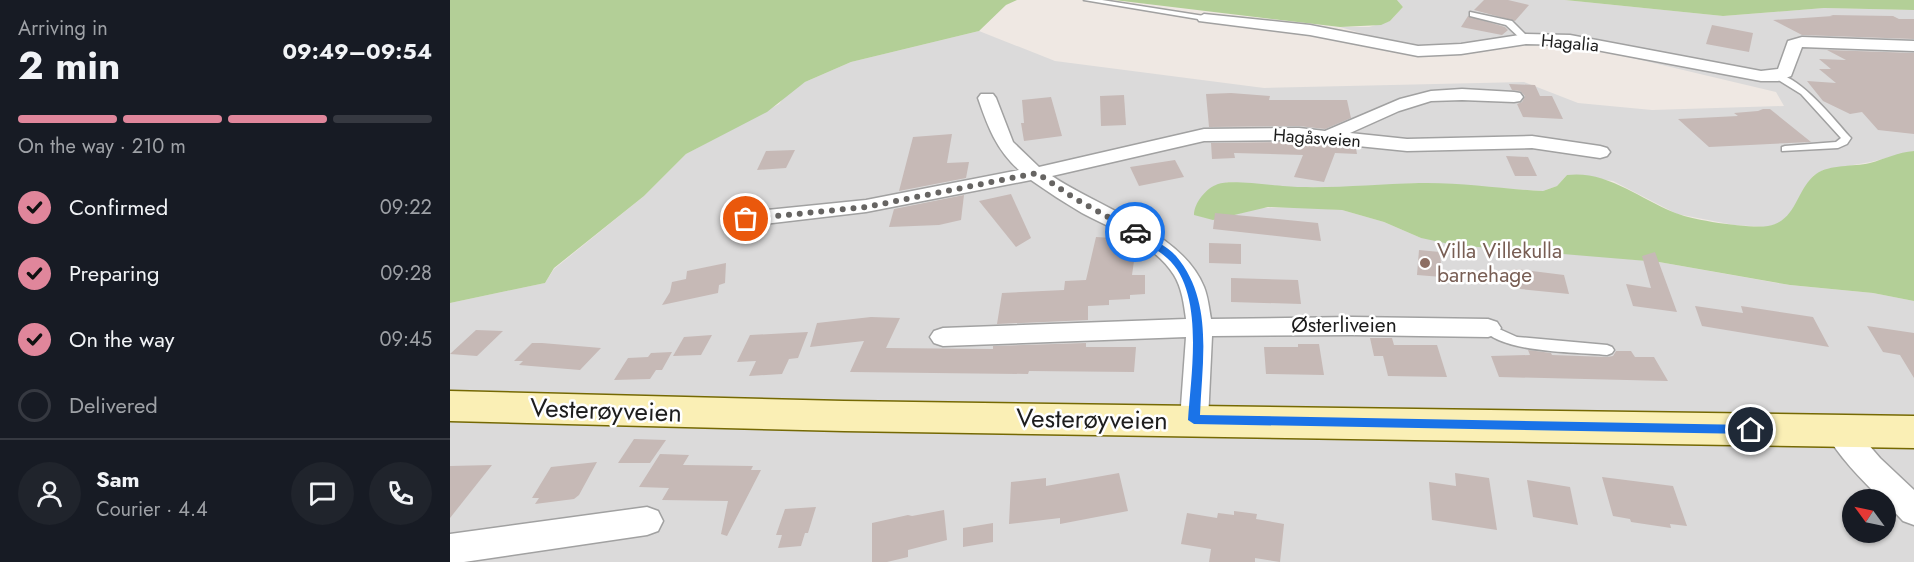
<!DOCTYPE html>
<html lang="en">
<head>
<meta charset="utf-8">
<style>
	body { margin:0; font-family:Jost,sans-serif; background:#20242c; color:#f1f3f6; height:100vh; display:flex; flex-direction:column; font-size:22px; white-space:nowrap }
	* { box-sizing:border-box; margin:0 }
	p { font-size:20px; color:#9ea1a6 }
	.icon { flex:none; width:33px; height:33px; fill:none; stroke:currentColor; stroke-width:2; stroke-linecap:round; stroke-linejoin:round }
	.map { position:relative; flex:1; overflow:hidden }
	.panel { display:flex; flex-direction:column; background:#171b24; width:450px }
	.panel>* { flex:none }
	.needle { width:39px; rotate:303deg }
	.tools { position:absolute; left:1392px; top:489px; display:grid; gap:12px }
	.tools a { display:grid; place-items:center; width:54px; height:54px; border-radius:50%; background:#171b24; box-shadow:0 2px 4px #0004; font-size:30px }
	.pin { position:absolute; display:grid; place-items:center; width:51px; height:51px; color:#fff; margin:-26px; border:3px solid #fff; border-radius:50%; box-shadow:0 2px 6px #0007 }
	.courier { position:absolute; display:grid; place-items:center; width:60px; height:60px; margin:-30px; border:4px solid #1a73e8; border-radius:50%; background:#fff; color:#222; box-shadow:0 2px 8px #0007 }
	.overview em { font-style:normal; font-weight:700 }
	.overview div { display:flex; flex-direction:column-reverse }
	.overview { display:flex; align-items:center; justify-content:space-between; height:102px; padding:0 18px }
	h1 { font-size:39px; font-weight:700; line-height:45px }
	.bar { display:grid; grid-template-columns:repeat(4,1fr); gap:9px 6px; align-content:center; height:72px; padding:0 18px }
	.bar i { height:8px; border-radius:4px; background:#363941 }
	.bar .selected { background:#e0869b }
	.bar p { grid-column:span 4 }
	.line { display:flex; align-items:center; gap:15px; padding:0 18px; border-top:2px solid #363941 }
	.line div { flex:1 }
	.round { display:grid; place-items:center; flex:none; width:63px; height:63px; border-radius:32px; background:#20242c }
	ol { padding:0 18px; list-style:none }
	li { display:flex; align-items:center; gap:18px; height:66px }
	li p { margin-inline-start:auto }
	li .icon { padding:6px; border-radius:50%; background:#e0869b; color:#111; stroke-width:4 }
	li:last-child { color:#9ea1a6 }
	li i { width:33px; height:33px; border:3px solid #363941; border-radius:50% }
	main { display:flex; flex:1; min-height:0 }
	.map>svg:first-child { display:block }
</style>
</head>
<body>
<main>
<section class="panel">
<div class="overview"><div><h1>2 min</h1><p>Arriving in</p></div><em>09:49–09:54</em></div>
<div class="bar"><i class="selected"></i><i class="selected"></i><i class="selected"></i><i></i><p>On the way · 210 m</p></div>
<ol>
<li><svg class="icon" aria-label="check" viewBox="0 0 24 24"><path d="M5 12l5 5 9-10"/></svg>Confirmed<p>09:22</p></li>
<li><svg class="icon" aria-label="check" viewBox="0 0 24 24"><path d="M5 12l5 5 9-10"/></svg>Preparing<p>09:28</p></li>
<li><svg class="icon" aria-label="check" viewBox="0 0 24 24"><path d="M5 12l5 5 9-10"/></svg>On the way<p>09:45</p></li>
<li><i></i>Delivered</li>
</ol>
<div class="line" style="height:108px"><a class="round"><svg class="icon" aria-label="person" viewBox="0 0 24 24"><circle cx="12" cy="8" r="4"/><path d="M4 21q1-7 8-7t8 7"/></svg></a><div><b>Sam</b><p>Courier · 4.4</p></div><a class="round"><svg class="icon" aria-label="chat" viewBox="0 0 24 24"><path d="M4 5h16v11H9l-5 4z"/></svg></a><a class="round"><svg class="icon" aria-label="phone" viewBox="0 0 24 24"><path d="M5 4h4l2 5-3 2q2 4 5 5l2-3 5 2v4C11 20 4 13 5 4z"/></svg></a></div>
</section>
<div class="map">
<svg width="1464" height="562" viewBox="0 0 1464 562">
	<rect width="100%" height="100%" fill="#efe8e3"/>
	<path fill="#dbdada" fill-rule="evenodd" d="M947,0H1115L1273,16L1374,8L1464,10V151L1421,162L1373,170L1363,176L1340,215L1332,222L1317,227L1284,225L1227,214L1163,181L1117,175L1107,186L1093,191L970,183L892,188L824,187L776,182L809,208L850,207L892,210L934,222L971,238L1209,262L1339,285L1423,293L1464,301V562H0V303L95,283L104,269L194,196L236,154L329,104L335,96L355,82L401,62L529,31L605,61L814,88L1074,82L1128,103L1202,110L1334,106L1326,92L1153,51L1086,43L978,53L890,27H919L940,21L953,7ZM1402,500H1436V532H1402Z"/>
	<g fill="#b3cf97">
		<path d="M0,0H567L556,5L529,31L401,62L355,82L317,112L236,154L194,196L104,268L95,283L0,303Z"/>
		<path d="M664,0H947L953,7L940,21L931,25L890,27Z"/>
		<path d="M1115,0H1464V10L1374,8L1273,16Z"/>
		<path d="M1464,151V301L1423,293L1340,285L1209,262L1004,245L971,238L934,222L892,210L818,207L763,220L744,215C744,203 756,188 768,184C782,179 831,187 850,187C890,188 929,184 969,183C1011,182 1052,189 1093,191L1107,186L1117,175C1156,170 1189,198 1223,212C1240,220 1300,229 1318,226C1347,221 1346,189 1366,174C1380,164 1403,167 1420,163C1435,159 1448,152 1464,151Z"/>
	</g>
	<g fill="#c6b9b6">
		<path d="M1034,0H1058L1079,5L1065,21L1024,10Z"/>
		<path d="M1380,15L1443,16L1449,19H1464V39L1352,35L1323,20L1383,16Z"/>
		<path d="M1018,16L1055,27L1058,30L1052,35L1011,27Z"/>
		<path d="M1262,25L1303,33L1299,52L1256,44Z"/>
		<path d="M1377,50L1464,53V134L1428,130L1412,112L1400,114L1373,101L1357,81L1386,83L1369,69H1381L1369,59L1396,60Z"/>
		<path d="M1059,84L1085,85L1090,96H1102L1113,119L1073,117L1067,104L1072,102L1075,96L1070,91L1062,90Z"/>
		<path d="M781,93L820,96L819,100H897L901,118L875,129L849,126L759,127L756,94Z"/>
		<path d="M674,95L676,125L651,126L650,96Z"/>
		<path d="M601,97L612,136L574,141L571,123H574L572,100Z"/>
		<path d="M1313,109H1320L1361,142L1259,147L1228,119L1288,116L1284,113L1308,111Z"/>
		<path d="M502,134L497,163L519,162L516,178L449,191L463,137Z"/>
		<path d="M849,142L906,148L907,154L885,153L874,182L844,177L853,155L784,153L785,158L762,159L761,143Z"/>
		<path d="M345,150L336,168L307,170L316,151Z"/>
		<path d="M1056,156L1078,157L1087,176H1065Z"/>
		<path d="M725,160L734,177L689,186L680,167Z"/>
		<path d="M561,194L581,238L566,247L529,201Z"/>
		<path d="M514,195L511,220L489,225L439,227L444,209Z"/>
		<path d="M765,213L868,223L871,241L763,229Z"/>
		<path d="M646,237L679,239L676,254H685L682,275H695V294L680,295V299L659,300V305L638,306V320L547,324L552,293L614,290L615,281L636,280Z"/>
		<path d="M759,243L791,244V264L759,263Z"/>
		<path d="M969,250L990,252L992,277L967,275Z"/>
		<path d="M1205,252L1227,312L1183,306L1176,284L1201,288L1192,256Z"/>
		<path d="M276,263L275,283L269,285L268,293L212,305L220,292L222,282L236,279L237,271Z"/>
		<path d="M1065,269L1114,275L1119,294L1070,289Z"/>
		<path d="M781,278L848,280L851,304L781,302Z"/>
		<path d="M1245,306L1293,313L1291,306L1363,317L1379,347L1252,326Z"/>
		<path d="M421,317L450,318L436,348L543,349V346L636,343V347H686L684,372L579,371L578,374L400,372L414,341L360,347L367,323Z"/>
		<path d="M1417,326L1464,333V378L1450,355L1433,352Z"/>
		<path d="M26,330L53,331L27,356L0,354Z"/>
		<path d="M358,332L348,358L339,359L332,374L299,376L306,361L287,362L300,335Z"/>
		<path d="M262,335L251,355L223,356L234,337Z"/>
		<path d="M920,338H942L944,345H987L997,377L938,376L933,356H924Z"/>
		<path d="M82,343H92L151,348L130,370L69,365L73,361H64Z"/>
		<path d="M848,344H869L874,375L816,374L814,347H848Z"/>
		<path d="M1078,350L1101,353L1102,355L1157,357L1163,356L1166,351H1181L1185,357H1204L1218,381L1049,377L1041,356L1080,355Z"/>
		<path d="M222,352L212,370H206L200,379L164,380L178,358L198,357L201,353Z"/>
		<path d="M184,439L216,440L200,463H168Z"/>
		<path d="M210,454L239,455L233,465L303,466L301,470H311L277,536L271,534L278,501L212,500L219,488L189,487Z"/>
		<path d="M147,462L129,495L124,499L85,504L89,498H82L101,467Z"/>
		<path d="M42,465L0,518V466Z"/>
		<path d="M669,473L678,511L610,524V518L559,524L561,482L596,478V486Z"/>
		<path d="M1005,473L1039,478L1047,530L982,520L979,482L1006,486Z"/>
		<path d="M1152,477L1223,486L1237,526L1220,524L1221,528L1181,522L1180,519L1163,516Z"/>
		<path d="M1077,480L1120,487L1128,525L1083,517Z"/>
		<path d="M366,507L358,533H355L351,546L328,548L332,535H326L335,509Z"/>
		<path d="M494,510L497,540L458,550V557L437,562H422V523L458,515L462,516Z"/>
		<path d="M784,511L807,514L806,519L834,524L830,562L805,558V562H759L761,549L731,544L737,513L767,518L768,513L784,515Z"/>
		<path d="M543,523V542L513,547V528Z"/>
	</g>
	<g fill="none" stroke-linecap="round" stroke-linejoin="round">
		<g stroke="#a1a1a1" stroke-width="3">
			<g id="lane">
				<path d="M634,0H652L754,16L758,18L754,20Z"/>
				<path d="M1020,12L1062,21L1080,39L1073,41L1056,25L1020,16Z"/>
				<path d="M1325,74C1347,73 1385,120 1399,136L1401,138L1397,144L1388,148L1332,151V147L1335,146L1386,142L1391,138L1351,94L1325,78Z"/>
				<path d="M1038,324L1067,337L1157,345L1162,347L1164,350L1162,353L1157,355C1126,352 1050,353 1032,328L1033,325Z"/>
			</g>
		</g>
		<g stroke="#a1a1a1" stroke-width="3">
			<g id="street">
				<path d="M754,14L860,25L968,46L1011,44L1076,34L1120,35L1311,71L1328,69L1338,41L1352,37L1464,41V51L1352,47L1341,76L1328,81H1311L1120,45L1076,44L1011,54L968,56L860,35L749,21L747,18Z"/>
				<path d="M1012,89L1064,92L1070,93L1073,97L1070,101L1064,102L1012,100L981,101L949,111L900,133L957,139L1082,136L1150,146L1157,148L1160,152L1157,156L1150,158L1082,148L957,151L849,140L754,141L602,176C649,208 732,232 754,287C758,297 759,308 761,319L902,317L1038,319L1047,322L1051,328L1047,334L1038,337L902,335L762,336L758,420L754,428L744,431L734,428L730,420L736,337L493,346L484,343L480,337L484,331L493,328L736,319C734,304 732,288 724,275C704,243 663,230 632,213C615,203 598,192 581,180L416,212L296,226L288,224L285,219L288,214L296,212L416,200L569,170C546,149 538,127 528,98L531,94H543L546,98L563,142L589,167L754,129L849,128L875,131L950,99L981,91Z"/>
				<path d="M1389,419L1399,422L1430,458L1464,490V525L1453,521L1436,503V500H1432C1411,479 1388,456 1374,430L1379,422Z"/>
				<path d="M197,507L208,511L213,521L208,531L197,535L14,562H0V534Z"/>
			</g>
		</g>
		<g stroke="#756903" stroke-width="3">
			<path id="secondary" d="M0,391L394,401L1464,416V448L394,431L0,421Z"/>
		</g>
		<use href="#lane" fill="#fff" fill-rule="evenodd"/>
		<use href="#street" fill="#fff" fill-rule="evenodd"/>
		<use href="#secondary" fill="#faefb5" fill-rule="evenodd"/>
	</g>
	<path fill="#1a73e8" d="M682,230H689C700,238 717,246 726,256C764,301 752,361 750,415L1301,425L1307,430L1301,434L744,424L738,420C741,374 755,291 717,258C707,249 693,242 682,234Z"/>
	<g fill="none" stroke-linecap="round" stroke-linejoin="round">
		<path stroke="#666462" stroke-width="6" stroke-dasharray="0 10.8" d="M296,219L416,207L587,173L624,198L685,232"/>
	</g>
	<circle fill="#8d6e63" stroke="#fff" stroke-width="2" cx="975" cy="263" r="6"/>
	<g text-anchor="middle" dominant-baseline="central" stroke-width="5" stroke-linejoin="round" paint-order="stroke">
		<g font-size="18" fill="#1d1d1d" stroke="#fff">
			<text transform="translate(1120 43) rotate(5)">Hagalia</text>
			<text transform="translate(867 138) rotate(4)">Hagåsveien</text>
		</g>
		<g font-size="21" fill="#785e54" stroke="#fff" text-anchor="start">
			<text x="987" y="251">Villa Villekulla<tspan x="987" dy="24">barnehage</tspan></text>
		</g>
		<g font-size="21" fill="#1d1d1d" stroke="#fff">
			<text x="894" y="325">Østerliveien</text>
		</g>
		<g font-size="26" fill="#1d1d1d" stroke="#fff">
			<text transform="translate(156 410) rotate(2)">Vesterøyveien</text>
			<text transform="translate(642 419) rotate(1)">Vesterøyveien</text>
		</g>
	</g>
</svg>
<div class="tools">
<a><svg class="needle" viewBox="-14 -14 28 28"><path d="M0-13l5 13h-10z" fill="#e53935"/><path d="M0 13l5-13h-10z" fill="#9ea1a6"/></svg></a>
</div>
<div class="pin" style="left:296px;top:219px;background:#ea580c"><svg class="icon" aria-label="bag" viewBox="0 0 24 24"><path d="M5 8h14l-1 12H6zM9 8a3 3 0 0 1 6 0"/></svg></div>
<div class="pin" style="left:1301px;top:430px;background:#1f2937"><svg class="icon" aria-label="home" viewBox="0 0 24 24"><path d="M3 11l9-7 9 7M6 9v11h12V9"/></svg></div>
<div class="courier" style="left:685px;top:232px"><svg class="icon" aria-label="car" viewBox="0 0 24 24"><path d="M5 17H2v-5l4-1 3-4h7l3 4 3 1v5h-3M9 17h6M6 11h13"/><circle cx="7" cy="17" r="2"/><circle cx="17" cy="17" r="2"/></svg></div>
</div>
</main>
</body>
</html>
